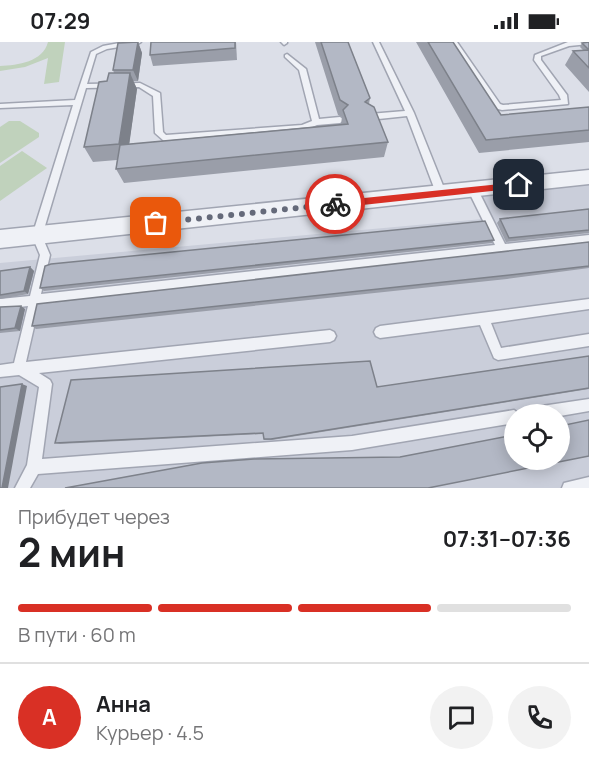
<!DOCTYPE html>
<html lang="ru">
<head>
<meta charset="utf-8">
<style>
	body { margin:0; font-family:Manrope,sans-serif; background:#f2f2f2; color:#202124; height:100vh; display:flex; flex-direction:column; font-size:22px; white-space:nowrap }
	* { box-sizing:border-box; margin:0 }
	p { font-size:20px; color:#757577 }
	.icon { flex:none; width:33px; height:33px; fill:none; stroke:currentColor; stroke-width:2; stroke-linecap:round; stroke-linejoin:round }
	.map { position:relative; height:446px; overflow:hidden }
	.drawer { display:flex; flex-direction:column; background:#fff; flex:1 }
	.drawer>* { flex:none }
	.buttons { position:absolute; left:504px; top:362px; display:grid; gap:12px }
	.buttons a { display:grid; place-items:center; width:66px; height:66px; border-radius:50%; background:#fff; box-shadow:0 3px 15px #0003; font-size:30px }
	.pin { position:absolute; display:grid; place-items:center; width:51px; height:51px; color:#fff; margin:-26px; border-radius:12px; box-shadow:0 3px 9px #0006 }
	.courier { position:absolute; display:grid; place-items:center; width:60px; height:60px; margin:-30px; border:4px solid #d93025; border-radius:50%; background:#fff; color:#222; box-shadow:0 2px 8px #0007 }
	.headline em { font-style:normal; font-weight:700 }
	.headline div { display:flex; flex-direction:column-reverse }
	.headline { display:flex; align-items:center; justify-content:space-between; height:102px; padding:0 18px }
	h1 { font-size:39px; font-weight:700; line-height:45px }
	.bar { display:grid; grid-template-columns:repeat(4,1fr); gap:9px 6px; align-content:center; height:72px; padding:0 18px }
	.bar i { height:8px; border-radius:4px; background:#e0e0e0 }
	.bar .active { background:#d93025 }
	.bar p { grid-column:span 4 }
	.line { display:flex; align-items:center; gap:15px; padding:0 18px; border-top:2px solid #e0e0e0 }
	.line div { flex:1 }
	.round { display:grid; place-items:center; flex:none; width:63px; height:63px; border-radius:32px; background:#f2f2f2 }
	.status { display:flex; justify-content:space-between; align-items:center; height:42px; padding:0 30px; background:#fff; direction:ltr }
	.status svg { height:16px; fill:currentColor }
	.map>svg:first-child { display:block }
</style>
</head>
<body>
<div class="status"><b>07:29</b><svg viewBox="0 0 49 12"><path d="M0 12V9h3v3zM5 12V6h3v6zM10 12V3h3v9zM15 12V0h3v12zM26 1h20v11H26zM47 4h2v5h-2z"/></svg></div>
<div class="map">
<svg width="589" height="446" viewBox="0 0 589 446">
	<rect width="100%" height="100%" fill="#dcdfe8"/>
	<path fill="#caceda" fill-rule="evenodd" d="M589,141V446H0V221L483,177L472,154ZM514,372H560V417H514Z"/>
	<g fill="#c0d2bc">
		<path d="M48,0H65L59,40L44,42L48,16L25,25L0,29V24C18,23 43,20 48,0Z"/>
		<path d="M9,79H20L39,91V95L0,121V85Z"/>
		<path d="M22,109L47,126L0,159V124Z"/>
	</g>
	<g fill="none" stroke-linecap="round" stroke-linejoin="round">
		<g stroke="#a1a5b2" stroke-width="3">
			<g id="lane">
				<path d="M125,0H141L138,2L107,7L96,12L87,42L140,41L160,51L163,90L166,93L302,83L312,79L299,28L285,15V13L287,12L306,27L319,77L340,75L344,78L340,81L317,83L303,89L164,99L155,91L153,54L139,45L86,46L42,194L50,213L41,252L495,203L468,148L473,145L478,148L505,202L589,193V201L39,263L26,320L330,288L334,290L336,294L334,298L330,300L39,331L50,338L52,342L42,417L352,394L514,368L519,372H514V381L352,408L38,432L30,446H15L27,423L39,345L19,333L0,335V323L14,321L28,264L0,267V257L30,254L40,213L32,194L73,63L0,66V62L75,58L91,10L103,4Z"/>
				<path d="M281,0H287V1L284,3Z"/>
				<path d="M373,0H379L414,71L446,151L444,153H438L436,151L407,74L369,78L365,75L369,72L405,69Z"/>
				<path d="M451,0H457L500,62L503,63L561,58L559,53L534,18L535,13L568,0H589V2L569,4L541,14V18L567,53L568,62L502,68L494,66Z"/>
				<path d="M589,257V267L491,281L501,306L589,292V304L498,318L494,316L480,283L380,296L376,294L374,290L376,286L380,284Z"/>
				<path d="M589,357V369L560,374V372H528L530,367L535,365Z"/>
				<path d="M589,435V446H562L564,441Z"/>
			</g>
		</g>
		<g stroke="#a1a5b2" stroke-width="3">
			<path id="street" d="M589,128V142L0,206V188Z"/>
		</g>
		<use href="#lane" fill="#eff1f6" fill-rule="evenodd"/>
		<use href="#street" fill="#eff1f6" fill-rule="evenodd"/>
	</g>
	<g fill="#9a9ea9">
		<path d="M138,0L142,11L138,39H133L137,47L129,102L341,82L342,75L338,73L315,0H348L370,56L369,62L388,100L384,115L124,141L116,127L117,118L93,120L84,105L107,39L114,31L113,28Z"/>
		<path d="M151,0H236L237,18L153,24L150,13Z"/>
		<path d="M416,0H453L501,73L589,65V100L479,111Z"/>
		<path d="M589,0V50L565,23L573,9L583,8L580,5L582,1Z"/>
		<path d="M589,167V191L506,200L497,181L500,177Z"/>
		<path d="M494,198L492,201L44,249L40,246Z"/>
		<path d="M589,200V226L507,237L36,287L32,284Z"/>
		<path d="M30,225L34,229L28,252L0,257V229Z"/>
		<path d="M0,265L25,267L20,289L0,291Z"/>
		<path d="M589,314V347L272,398H264L263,392L60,402L55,401L377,345Z"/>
	</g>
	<g fill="#7d818a">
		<path d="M138,0L142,11L138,39L133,28Z"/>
		<path d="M130,31L137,47L127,118L119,102Z"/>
		<path d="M30,225L34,229L28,252L24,249Z"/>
		<path d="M21,264L25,267L20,289L15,286Z"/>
		<path d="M22,342L27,344L8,446H2Z"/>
	</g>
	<g fill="#b3b8c5" stroke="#7d818a" stroke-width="1.5">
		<path d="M138,0L133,28H113L118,1Z"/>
		<path d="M151,0H235V6L150,13Z"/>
		<path d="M321,0H348L370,56L365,60L374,65L388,100L116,127L120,103L348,82L343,68L348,63L340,58Z"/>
		<path d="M428,0H453L501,73L589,65V88L486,98Z"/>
		<path d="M589,0V8L582,1Z"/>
		<path d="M589,8V26L573,9Z"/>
		<path d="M109,31H130L119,102L84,105L99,40L107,39Z"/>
		<path d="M589,167V188L509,196L500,177Z"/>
		<path d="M485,179L494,198L40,246L45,224L51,222Z"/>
		<path d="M589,200V224L510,233L32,284L37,262Z"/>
		<path d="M30,225L24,249L0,253V229Z"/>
		<path d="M21,264L15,286L0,288V265Z"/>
		<path d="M589,314V346L271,397H264L263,391L55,401L71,338L370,319L377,345Z"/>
		<path d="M22,342L2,446H0V345Z"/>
		<path d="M589,378V414L428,446H65L202,421L254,417L400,415L514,393V417H560V384Z"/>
	</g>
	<path fill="#d93025" d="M519,140L524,143L519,146L335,166L330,162L335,159Z"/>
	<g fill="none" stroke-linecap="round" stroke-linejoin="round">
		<path stroke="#656a7a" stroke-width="6" stroke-dasharray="0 10.8" d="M156,181L335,162"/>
	</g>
</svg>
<div class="buttons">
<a><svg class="icon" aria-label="locate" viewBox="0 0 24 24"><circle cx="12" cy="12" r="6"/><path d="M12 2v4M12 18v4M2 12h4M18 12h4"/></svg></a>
</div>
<div class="pin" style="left:156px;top:181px;background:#ea580c"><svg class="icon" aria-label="bag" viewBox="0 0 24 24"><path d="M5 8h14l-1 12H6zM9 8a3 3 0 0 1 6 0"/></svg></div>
<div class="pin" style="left:519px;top:143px;background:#1f2937"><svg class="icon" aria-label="home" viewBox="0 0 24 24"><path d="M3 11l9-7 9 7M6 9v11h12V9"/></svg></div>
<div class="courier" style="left:335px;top:162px"><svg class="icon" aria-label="bike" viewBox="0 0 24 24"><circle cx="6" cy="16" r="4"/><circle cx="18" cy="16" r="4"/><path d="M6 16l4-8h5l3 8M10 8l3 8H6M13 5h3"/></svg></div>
</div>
<section class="drawer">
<div class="headline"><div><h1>2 мин</h1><p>Прибудет через</p></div><em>07:31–07:36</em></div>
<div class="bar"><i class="active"></i><i class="active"></i><i class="active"></i><i></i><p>В пути · 60 m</p></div>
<div class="line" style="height:108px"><b class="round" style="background:#d93025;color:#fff">А</b><div><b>Анна</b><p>Курьер · 4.5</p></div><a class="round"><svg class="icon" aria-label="chat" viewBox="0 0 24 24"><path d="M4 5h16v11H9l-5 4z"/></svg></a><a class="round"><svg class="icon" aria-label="phone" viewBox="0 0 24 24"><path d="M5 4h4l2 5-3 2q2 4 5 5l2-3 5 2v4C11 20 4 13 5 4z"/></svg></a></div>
</section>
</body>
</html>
